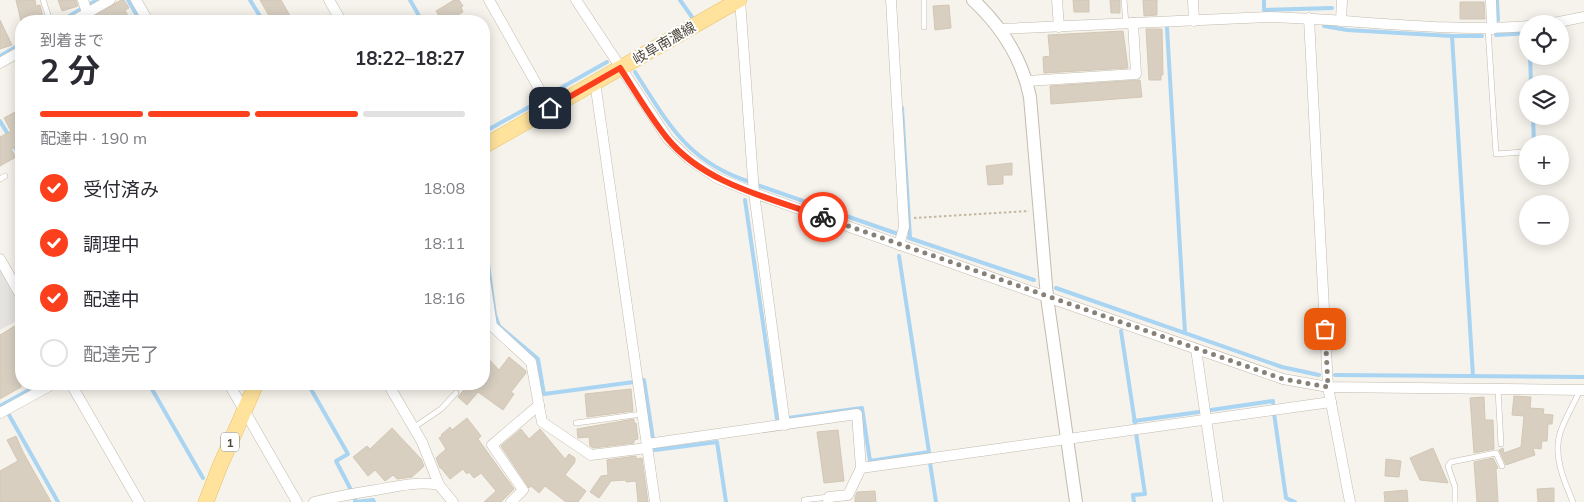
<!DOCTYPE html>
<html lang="ja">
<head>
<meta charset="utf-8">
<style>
	body { margin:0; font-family:Mulish,"Noto Sans JP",sans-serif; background:#f2f2f3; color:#2b2b33; height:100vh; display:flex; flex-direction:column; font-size:19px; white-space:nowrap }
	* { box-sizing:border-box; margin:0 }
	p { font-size:16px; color:#7c7c81 }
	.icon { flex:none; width:28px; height:28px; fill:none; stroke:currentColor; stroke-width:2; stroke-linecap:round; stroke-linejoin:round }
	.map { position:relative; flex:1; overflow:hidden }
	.side { position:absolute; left:15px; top:15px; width:475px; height:375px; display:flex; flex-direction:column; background:#fff; border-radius:20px; box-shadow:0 2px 12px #0003 }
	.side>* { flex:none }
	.fabs { position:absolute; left:1519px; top:15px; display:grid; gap:10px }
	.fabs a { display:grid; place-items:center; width:50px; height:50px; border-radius:50%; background:#fff; box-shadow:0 2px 12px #0003; font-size:25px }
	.pin { position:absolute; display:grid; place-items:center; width:42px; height:42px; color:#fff; margin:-21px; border-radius:10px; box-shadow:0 2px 8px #0006 }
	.courier { position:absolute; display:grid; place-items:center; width:50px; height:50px; margin:-25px; border:4px solid #fc3f1d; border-radius:50%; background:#fff; color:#222; box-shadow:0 1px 6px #0007 }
	.headline em { font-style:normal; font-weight:700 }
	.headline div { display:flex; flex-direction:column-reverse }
	.headline { display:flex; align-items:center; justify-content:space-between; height:85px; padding:0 25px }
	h1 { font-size:32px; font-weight:700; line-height:38px }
	.bar { display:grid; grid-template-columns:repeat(4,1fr); gap:8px 5px; align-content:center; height:60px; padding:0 25px }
	.bar i { height:6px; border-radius:4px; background:#e1e1e2 }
	.bar .on { background:#fc3f1d }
	.bar p { grid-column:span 4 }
	ol { padding:0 25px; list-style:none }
	li { display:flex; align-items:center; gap:15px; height:55px }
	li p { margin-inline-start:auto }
	li .icon { padding:5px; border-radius:50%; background:#fc3f1d; color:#fff; stroke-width:4 }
	li:last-child { color:#7c7c81 }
	li i { width:28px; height:28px; border:2px solid #e1e1e2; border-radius:50% }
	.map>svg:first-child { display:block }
</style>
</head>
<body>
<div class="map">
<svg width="1584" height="502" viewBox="0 0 1584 502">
	<rect width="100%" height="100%" fill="#f6f3ec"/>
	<path fill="#e5e3e0" d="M0,269L21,305V318L0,330Z"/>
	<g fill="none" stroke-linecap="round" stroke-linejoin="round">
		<g stroke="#a9d4f2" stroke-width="4">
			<path d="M128,0L140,21"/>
			<path d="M250,0L263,21"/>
			<path d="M410,0L422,21"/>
			<path d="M680,0L692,17"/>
			<path d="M1264,0V10L1332,8"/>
			<path d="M1497,0L1498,20"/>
			<path d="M90,4L97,0"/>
			<path d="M63,20L81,9"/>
			<path d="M1324,26L1347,30L1452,36H1482"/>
			<path d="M1167,28L1185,333"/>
			<path d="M1496,35L1528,33"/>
			<path d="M1452,36L1473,376"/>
			<path d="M0,56L21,44"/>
			<path d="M1530,56L1531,84"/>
			<path d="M635,72C668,123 687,162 750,182"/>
			<path d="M550,94L607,62"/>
			<path d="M902,108L910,238"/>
			<path d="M1533,116L1534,144"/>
			<path d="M0,121L9,136"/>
			<path d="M484,132L538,102"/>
			<path d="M13,144L21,158"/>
			<path d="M757,185L898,234"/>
			<path d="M745,200L777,419"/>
			<path d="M484,235L495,315L499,326L538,359L544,394L634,382"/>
			<path d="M909,238L1034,280"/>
			<path d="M1056,288L1282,367L1319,375"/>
			<path d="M1121,331L1135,423"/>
			<path d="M1335,375L1584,377"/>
			<path d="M644,380L653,439"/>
			<path d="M149,384L203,478"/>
			<path d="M308,384L348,454L336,461L350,488"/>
			<path d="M0,406L40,384"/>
			<path d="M1211,410L1273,401V403"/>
			<path d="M1274,413L1286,498L1295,502"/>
			<path d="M9,415L58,502"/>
			<path d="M788,418L862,408L870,461L929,452L899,256"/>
			<path d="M1134,421L1199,412"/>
			<path d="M655,449V450L717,442L726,502"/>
			<path d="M930,463L936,502"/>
			<path d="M355,499V502L373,500L374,502"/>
			<path d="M1134,502L1133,495L1145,494L1136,433"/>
		</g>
	</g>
	<g fill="#d8cfc1" stroke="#d3c7b4">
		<path d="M16,0H35L36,6L40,5L44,21H21Z"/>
		<path d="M58,0H76L78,6L62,11Z"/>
		<path d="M121,0H124L129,8L125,10L128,16L119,21H86Z"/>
		<path d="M260,0H281L293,21H272Z"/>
		<path d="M454,0H459L463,6L461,7L463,12L446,21H442L436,11Z"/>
		<path d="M1073,0H1089V12H1074Z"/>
		<path d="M1110,0H1120V13H1111Z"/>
		<path d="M1143,0H1157V15L1144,16Z"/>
		<path d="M1460,2H1484L1485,19H1460Z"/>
		<path d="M949,5L951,28L935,30L933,6Z"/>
		<path d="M0,20L12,45L0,49Z"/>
		<path d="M1146,29H1162L1163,75H1161V80H1149Z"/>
		<path d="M1123,31L1128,68L1044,73L1043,57L1050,56L1048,35Z"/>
		<path d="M1140,80L1142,97L1051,104L1050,86Z"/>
		<path d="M17,111L21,119V144L11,149L16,157L0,166V137L11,131L4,118Z"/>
		<path d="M1012,163V175H1003V184L988,185L986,166Z"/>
		<path d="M18,324L21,330V387L0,399V335Z"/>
		<path d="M484,354L499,370L509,357L526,371V373L511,392L514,394L503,410L478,392L467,405L458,397L468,385L465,384H484Z"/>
		<path d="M631,389L633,411L587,417L585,394Z"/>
		<path d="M1514,396L1531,397L1530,408L1544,409L1543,414L1553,415L1552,424H1548L1547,441H1542L1541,449L1533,448L1535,455L1506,465L1499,450L1503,448L1504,453L1521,447L1524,416L1512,415Z"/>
		<path d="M1484,397L1485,420H1493L1494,449L1474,453L1470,398Z"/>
		<path d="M467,418L481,436L478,439L514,489L501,502H484L496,491L481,473L474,478L469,472L467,474L463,469L450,479L441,468H440L436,458L446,449L439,438L442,436L441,435L450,427L452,430Z"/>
		<path d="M634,419V423H636L638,439L634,440V443L593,448L590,446L589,437L578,438L577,429Z"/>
		<path d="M392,428L421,459L424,466L412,477L397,479L393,475L385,481L375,470L368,476L353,457L367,446L370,449Z"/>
		<path d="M521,429L529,439L540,429L565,459L569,454L575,458V462L565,475L586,491L578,502H566L545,486L539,493L531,486L529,488L501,446Z"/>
		<path d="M838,430L844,481L824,483L817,432Z"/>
		<path d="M16,436L23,452L51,502H0V471L18,461L7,440Z"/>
		<path d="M1433,448L1448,483L1420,480L1410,458Z"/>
		<path d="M636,456V459L642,458L648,502H638L636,481L626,482V480L611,481L599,498L590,492L601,476L608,475L607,460Z"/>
		<path d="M1493,458L1498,468L1496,469L1498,502H1477L1474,462Z"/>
		<path d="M1386,459L1401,461L1399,477L1385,476Z"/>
		<path d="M1554,488V502H1538L1537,489Z"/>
		<path d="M1407,490L1408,502H1385L1384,492Z"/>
		<path d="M875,491L876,502H855V497L857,492Z"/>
	</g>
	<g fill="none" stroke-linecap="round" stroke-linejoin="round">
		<g stroke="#c2bbae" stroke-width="6">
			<g id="service">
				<path d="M43,0L50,21"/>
				<path d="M924,0V27"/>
				<path d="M1124,0L1126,24"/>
				<path d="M1488,29L1496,154L1523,152"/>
				<path d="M0,179L5,176"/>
				<path d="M1498,390L1501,444"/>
				<path d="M576,423L642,414"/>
				<path d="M413,428L441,409L456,393"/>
				<path d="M804,500L828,497"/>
				<path d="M1455,502V487L1448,466L1451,462L1496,453L1502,466"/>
				<path d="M1573,502C1564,481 1553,456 1560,433C1565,418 1574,404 1580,390"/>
			</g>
		</g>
		<g stroke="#c2bbae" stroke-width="11">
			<g id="minor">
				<path d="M83,0L87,13"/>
				<path d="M136,0L148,21"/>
				<path d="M329,0L341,21"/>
				<path d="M489,0L550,108"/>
				<path d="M576,0L668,139L689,159L717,178L754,193L1047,297L1283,379L1328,387L1584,390"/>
				<path d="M740,0L754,193L785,425"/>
				<path d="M891,0L904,227L899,245"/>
				<path d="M1057,0L1059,27"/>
				<path d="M1193,0L1194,21"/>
				<path d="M1491,0L1492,29"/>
				<path d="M1309,18L1328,387L1350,502"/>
				<path d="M73,21L110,0"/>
				<path d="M1341,21L1342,0"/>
				<path d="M1549,24L1584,17"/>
				<path d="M1000,29L1268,17C1355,19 1441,33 1528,26"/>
				<path d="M0,63L21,51"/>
				<path d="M1027,81L1136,74L1133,23"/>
				<path d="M595,82L655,502"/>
				<path d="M0,259L21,296"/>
				<path d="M484,273L492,326L531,362L542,422L591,455L647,448"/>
				<path d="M1196,349L1218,502"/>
				<path d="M71,384L139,502"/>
				<path d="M229,384L297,502"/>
				<path d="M388,384L422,442L439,485L453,502"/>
				<path d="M0,413L53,384"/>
				<path d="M647,444L857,414L861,468L1331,402"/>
				<path d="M314,502C335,497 355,493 376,490C397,486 418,481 439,485"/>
				<path d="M511,502L523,490L492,445L539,405"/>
				<path d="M828,502L829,497L848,495L861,468"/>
			</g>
		</g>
		<g stroke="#c2bbae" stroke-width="14">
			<path id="tertiary" d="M973,0C1002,27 1022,58 1030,97L1047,297L1076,502"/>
		</g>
		<g stroke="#e6c16a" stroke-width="16">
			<g id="primary">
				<path d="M484,146L739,0"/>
				<path d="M206,502L220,466L256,384"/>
			</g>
		</g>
		<path stroke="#c4b79f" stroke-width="2" stroke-dasharray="2.5 2.5" stroke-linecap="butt" d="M914,218L1029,211"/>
		<use href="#service" stroke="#fff" stroke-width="5"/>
		<use href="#minor" stroke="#fff" stroke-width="10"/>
		<use href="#tertiary" stroke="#fff" stroke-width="12"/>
		<use href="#primary" stroke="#ffe39c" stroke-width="15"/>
	</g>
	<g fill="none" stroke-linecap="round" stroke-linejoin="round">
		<path stroke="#878178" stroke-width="5" stroke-dasharray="0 9" d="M823,217L1283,379L1328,387L1325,329"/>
		<path stroke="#fc3f1d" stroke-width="6" d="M550,108L620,68C635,91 650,117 667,138C704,184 770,198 823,217"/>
	</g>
	<g text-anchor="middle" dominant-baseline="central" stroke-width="4" stroke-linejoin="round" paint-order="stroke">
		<rect fill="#fff" stroke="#817c74" stroke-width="1" x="221" y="432.5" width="18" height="19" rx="4"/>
		<g font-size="12" font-weight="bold" fill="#4b4439">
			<text x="230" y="442">1</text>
		</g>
		<g font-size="14" fill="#4b4439" stroke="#fff">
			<text transform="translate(664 43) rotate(-30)">岐阜南濃線</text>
		</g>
	</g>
</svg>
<div class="fabs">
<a><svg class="icon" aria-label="locate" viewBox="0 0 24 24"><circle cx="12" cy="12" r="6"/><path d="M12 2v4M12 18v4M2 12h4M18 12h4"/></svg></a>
<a><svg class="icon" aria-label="layers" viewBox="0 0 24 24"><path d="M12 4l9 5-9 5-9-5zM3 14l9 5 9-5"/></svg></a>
<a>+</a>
<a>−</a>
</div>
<div class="pin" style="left:1325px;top:329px;background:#ea580c"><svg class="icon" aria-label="bag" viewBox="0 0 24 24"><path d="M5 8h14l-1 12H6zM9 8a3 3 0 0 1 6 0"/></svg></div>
<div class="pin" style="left:550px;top:108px;background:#1f2937"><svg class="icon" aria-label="home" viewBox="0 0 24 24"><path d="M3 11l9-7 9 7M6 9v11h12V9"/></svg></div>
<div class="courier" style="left:823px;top:217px"><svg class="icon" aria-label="bike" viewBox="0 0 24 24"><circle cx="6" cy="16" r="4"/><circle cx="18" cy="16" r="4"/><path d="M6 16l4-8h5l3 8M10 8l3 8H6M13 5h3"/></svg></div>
<section class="side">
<div class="headline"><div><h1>2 分</h1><p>到着まで</p></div><em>18:22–18:27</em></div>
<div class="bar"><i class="on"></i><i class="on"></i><i class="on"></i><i></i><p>配達中 · 190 m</p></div>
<ol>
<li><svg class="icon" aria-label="check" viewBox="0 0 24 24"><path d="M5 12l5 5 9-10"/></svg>受付済み<p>18:08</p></li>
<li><svg class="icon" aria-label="check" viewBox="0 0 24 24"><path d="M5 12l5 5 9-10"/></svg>調理中<p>18:11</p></li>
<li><svg class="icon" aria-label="check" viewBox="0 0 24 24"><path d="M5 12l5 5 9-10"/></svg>配達中<p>18:16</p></li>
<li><i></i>配達完了</li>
</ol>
</section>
</div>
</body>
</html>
